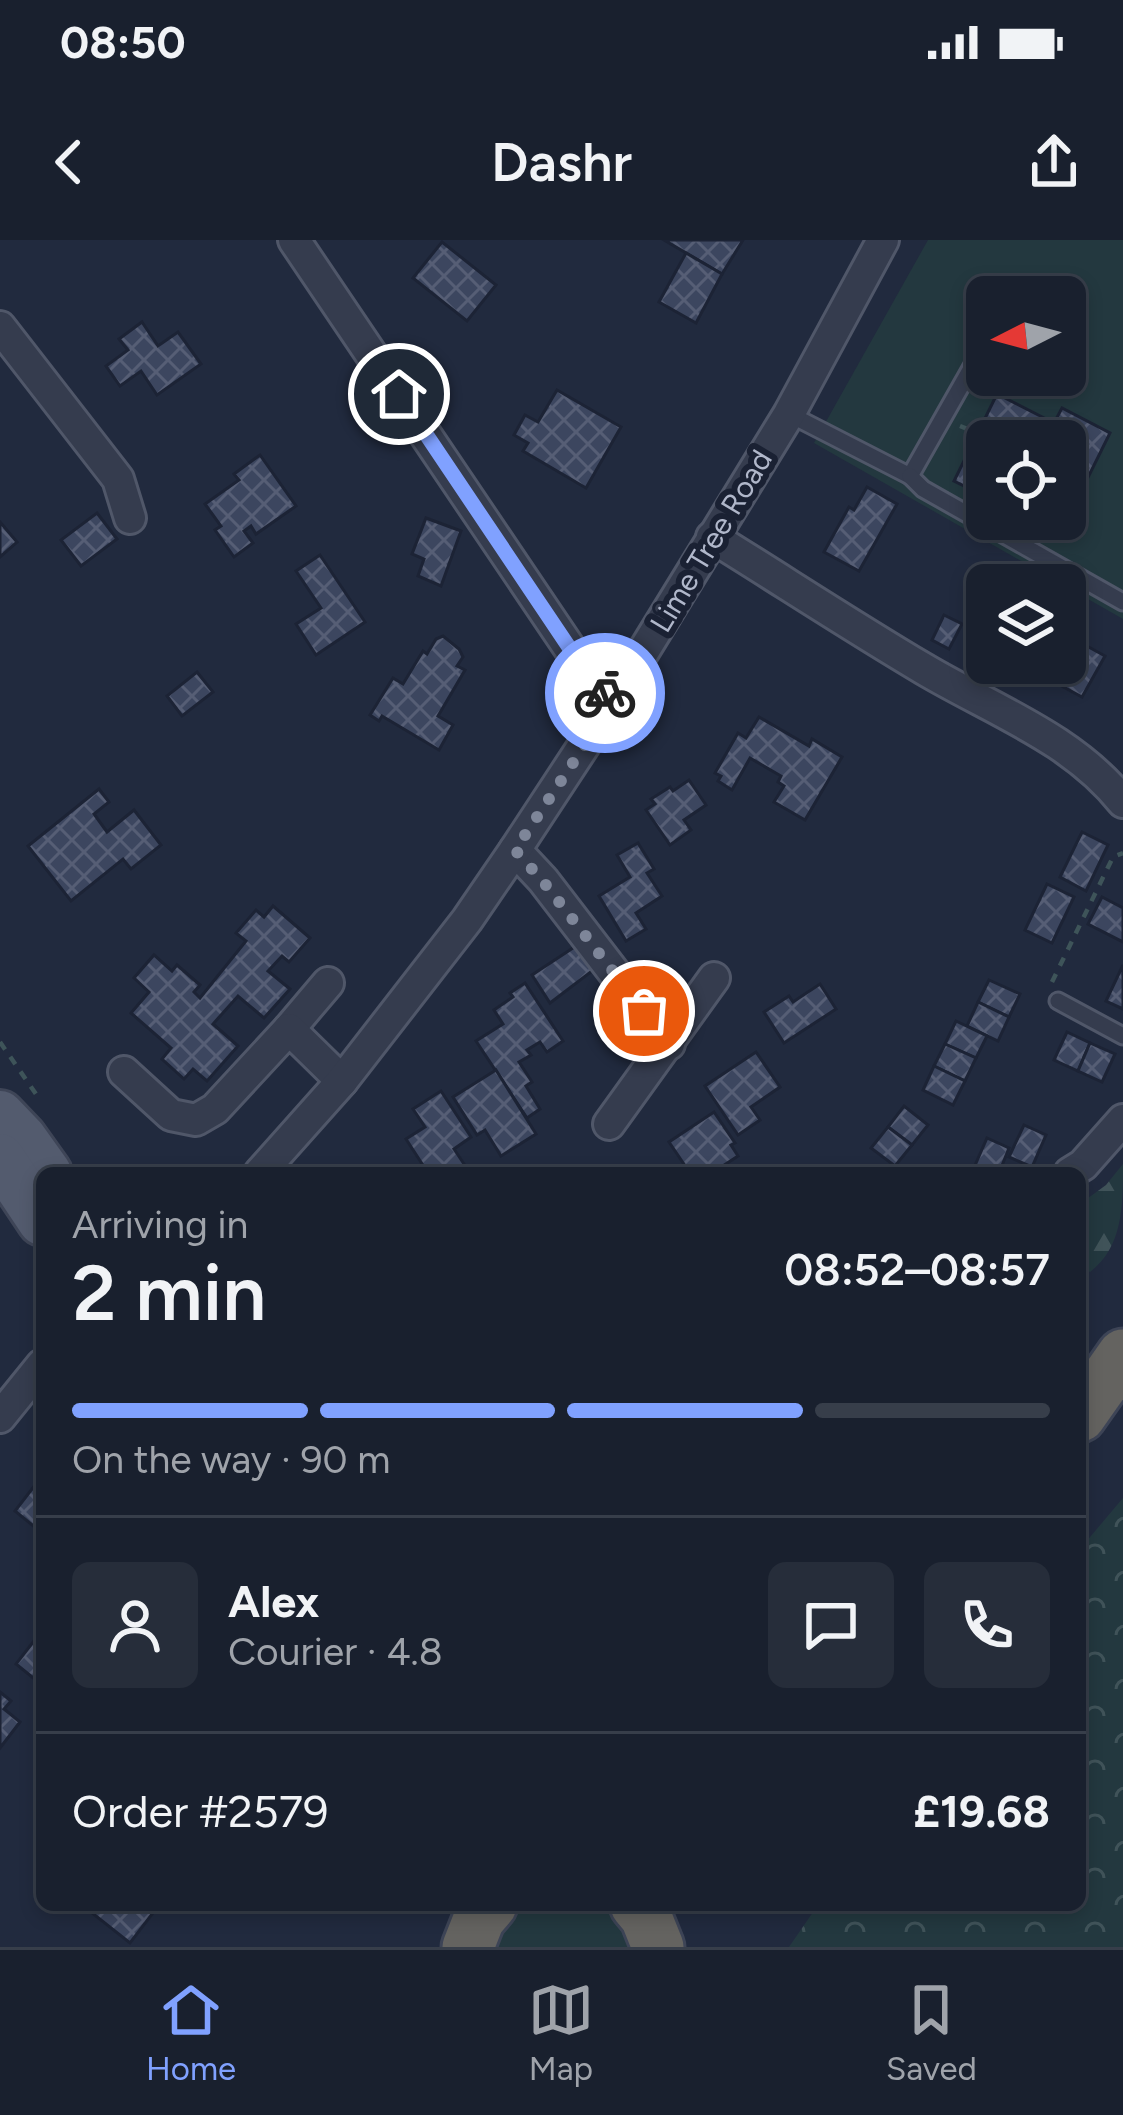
<!DOCTYPE html>
<html lang="en">
<head>
<meta charset="utf-8">
<style>
	body { margin:0; font-family:Figtree,sans-serif; background:#262d3a; color:#f1f3f6; height:100vh; display:flex; flex-direction:column; font-size:45px; white-space:nowrap }
	* { box-sizing:border-box; margin:0 }
	p { font-size:39px; color:#9fa3aa }
	.icon { flex:none; width:66px; height:66px; fill:none; stroke:currentColor; stroke-width:2; stroke-linecap:round; stroke-linejoin:round }
	.map { position:relative; flex:1; overflow:hidden }
	.drawer { position:absolute; left:36px; top:927px; width:1050px; height:744px; display:flex; flex-direction:column; background:#19202e; border-radius:18px; box-shadow:0 6px 18px #0003,0 0 0 3px #373e4a }
	.drawer>* { flex:none }
	.needle { width:78px; rotate:264deg }
	.tools { position:absolute; left:966px; top:36px; display:grid; gap:24px }
	.tools a { display:grid; place-items:center; width:120px; height:120px; border-radius:18px; background:#19202e; box-shadow:0 6px 18px #0003,0 0 0 3px #373e4a; font-size:60px }
	.pin { position:absolute; display:grid; place-items:center; width:102px; height:102px; color:#fff; margin:-51px; border:6px solid #fff; border-radius:50%; box-shadow:0 3px 12px #0007 }
	.courier { position:absolute; display:grid; place-items:center; width:120px; height:120px; margin:-60px; border:9px solid #80a1ff; border-radius:50%; background:#fff; color:#222; box-shadow:0 3px 15px #0007 }
	.summary em { font-style:normal; font-weight:600 }
	.summary div { display:flex; flex-direction:column-reverse }
	.summary { display:flex; align-items:center; justify-content:space-between; height:204px; padding:0 36px }
	h1 { font-size:78px; font-weight:600; line-height:90px }
	.bar { display:grid; grid-template-columns:repeat(4,1fr); gap:18px 12px; align-content:center; height:144px; padding:0 36px }
	.bar i { height:15px; border-radius:9px; background:#373e4a }
	.bar .selected { background:#80a1ff }
	.bar p { grid-column:span 4 }
	.line { display:flex; align-items:center; gap:30px; padding:0 36px; border-top:3px solid #373e4a }
	.line div { flex:1 }
	.round { display:grid; place-items:center; flex:none; width:126px; height:126px; border-radius:18px; background:#262d3a }
	.status { display:flex; justify-content:space-between; align-items:center; height:84px; padding:0 60px; background:#19202e; direction:ltr }
	.status svg { height:33px; fill:currentColor }
	header { display:flex; justify-content:space-between; align-items:center; height:156px; padding:0 36px; background:#19202e; font-size:54px; font-weight:600 }
	.tab-bar { display:flex; justify-content:space-around; align-items:center; height:168px; border-top:3px solid #373e4a; background:#19202e; font-size:33px; color:#9fa3aa }
	.tab-bar a { display:grid; justify-items:center; gap:6px }
	.tab-bar .selected { color:#80a1ff }
	.map>svg:first-child { display:block }
</style>
</head>
<body>
<div class="status"><b>08:50</b><svg viewBox="0 0 49 12"><path d="M0 12V9h3v3zM5 12V6h3v6zM10 12V3h3v9zM15 12V0h3v12zM26 1h20v11H26zM47 4h2v5h-2z"/></svg></div>
<header><svg class="icon" aria-label="back" viewBox="0 0 24 24"><path d="M15 5l-7 7 7 7"/></svg>Dashr<svg class="icon" aria-label="share" viewBox="0 0 24 24"><path d="M12 15V3M7 8l5-5 5 5M5 13v7h14v-7"/></svg></header>
<div class="map">
<svg width="1123" height="1707" viewBox="0 0 1123 1707">
	<defs>
		<pattern id="forest-firs" width="22" height="20" patternUnits="userSpaceOnUse" patternTransform="scale(3)"><rect width="22" height="20" fill="#23383f"/><path d="M5 1l3.5 6h-7zM16 11l3.5 6h-7z" fill="#405359"/></pattern>
		<pattern id="park-crowns" width="20" height="18" patternUnits="userSpaceOnUse" patternTransform="scale(3)"><rect width="20" height="18" fill="#23383f"/><path d="M2 6a3 3 0 1 1 6 0M12 15a3 3 0 1 1 6 0" fill="none" stroke="#405359"/></pattern>
		<pattern id="building-cross-hatch" width="8" height="8" patternUnits="userSpaceOnUse" patternTransform="scale(3)"><rect width="8" height="8" fill="#3c465f"/><path d="M0 0l8 8M0 8l8-8" fill="none" stroke="#565e75"/></pattern>
	</defs>
	<rect width="100%" height="100%" fill="#212a3e"/>
	<g fill="#23383f" fill-rule="evenodd">
		<path d="M928,0H1123V379L814,203ZM987,57H1065V135H987ZM987,201H1065V279H987Z"/>
		<path d="M520,1665H599L615,1678L631,1707H487L508,1672Z"/>
	</g>
	<path fill="url(#forest-firs)" d="M1123,924C1123,965 1123,1007 1090,1032L1080,1026V964L1106,945Z"/>
	<path fill="url(#park-crowns)" d="M1123,1258V1707H789L818,1665H1080V1309Z"/>
	<g fill="url(#building-cross-hatch)" stroke="#1c2335" stroke-width="3">
		<path d="M664,0H743L722,34Z"/>
		<path d="M442,2L496,45L467,81L413,38Z"/>
		<path d="M686,13L722,34L696,83L659,62Z"/>
		<path d="M142,82L158,106L178,92L201,124L157,155L141,131L120,146L106,126L128,110L119,99Z"/>
		<path d="M557,150L621,187L586,248L523,211L528,203L514,195L525,175L538,182Z"/>
		<path d="M997,154L1054,183L1062,168L1110,193L1060,294L1030,279H1065V201H987V257L954,241Z"/>
		<path d="M260,215L296,266L256,294L251,286L244,291L253,303L234,317L215,290L221,286L205,264L239,240L234,234Z"/>
		<path d="M867,247L897,264L859,331L824,312L849,267L854,270Z"/>
		<path d="M97,273L117,299L81,326L61,300Z"/>
		<path d="M426,278L461,291L441,346L418,336L424,319L412,314Z"/>
		<path d="M0,282L17,302L0,317Z"/>
		<path d="M320,315L365,382L316,415L296,384L321,368L296,331Z"/>
		<path d="M944,375L962,384L949,409L932,400Z"/>
		<path d="M1065,394L1105,416L1082,457L1036,432L1038,427L1031,423H1065Z"/>
		<path d="M443,396L459,409L463,417L457,426L465,430L438,476L453,485L439,510L382,476L379,481L370,475L393,438L403,444L423,411L427,414L436,399Z"/>
		<path d="M197,432L213,452L182,476L167,456Z"/>
		<path d="M759,477L809,506L812,499L842,517L805,580L774,562L784,546L778,542L781,536L750,518L732,550L718,541L721,536L715,533L738,493L746,498Z"/>
		<path d="M689,540L706,565L684,580L691,590L670,605L646,570L655,564L651,559L670,547L673,551Z"/>
		<path d="M99,549L109,562L94,574L107,592L134,570L161,605L131,629L123,619L71,661L28,606Z"/>
		<path d="M1082,592L1108,605L1086,651L1060,637Z"/>
		<path d="M638,603L654,629L647,633L662,656L636,673L646,689L626,701L599,656L630,637L617,615Z"/>
		<path d="M1047,644L1074,657L1052,703L1025,690Z"/>
		<path d="M1102,657L1123,668V702L1088,684Z"/>
		<path d="M273,666L310,698L289,722L282,716L268,731L290,749L264,778L238,756L213,784L238,806L207,841L193,829L184,839L162,819L171,808L131,773L149,752L134,738L154,715L172,731L177,725L200,745L194,752L200,758L246,701L236,693L256,670L264,677Z"/>
		<path d="M579,704L596,728L550,763L532,735Z"/>
		<path d="M1123,725V769L1106,761Z"/>
		<path d="M989,740L1020,754L1009,777L978,762Z"/>
		<path d="M525,743L563,801L547,812L540,802L527,810L531,815L519,822L532,842L526,846L540,869L527,878L476,801L503,784L494,770L513,757L510,753Z"/>
		<path d="M820,744L836,769L784,803L764,772L789,756L793,762Z"/>
		<path d="M978,762L1009,777L998,801L967,786Z"/>
		<path d="M956,781L987,796L976,818L945,804Z"/>
		<path d="M1067,792L1090,803L1078,831L1054,820Z"/>
		<path d="M1090,803L1115,814L1102,842L1078,831Z"/>
		<path d="M945,804L976,818L965,841L934,826Z"/>
		<path d="M756,812L780,847L751,867L760,880L738,895L705,846Z"/>
		<path d="M934,826L965,841L953,865L923,850Z"/>
		<path d="M496,830L536,894L501,916L485,890L477,895L453,857Z"/>
		<path d="M441,851L471,897L454,909L470,933H428L406,899L425,887L413,869Z"/>
		<path d="M904,866L928,885L912,905L888,887Z"/>
		<path d="M714,872L735,903L731,905L738,916L712,933H690L669,902Z"/>
		<path d="M1024,885L1046,895L1032,927L1009,917Z"/>
		<path d="M888,887L912,905L895,926L871,908Z"/>
		<path d="M987,898L1009,908L999,933L973,930Z"/>
		<path d="M42,1236V1293L15,1271Z"/>
		<path d="M37,1397L42,1400V1445L16,1424Z"/>
		<path d="M0,1452L11,1461L4,1469L20,1482L0,1508Z"/>
		<path d="M82,1665H159L130,1703Z"/>
	</g>
	<g fill="none" stroke-linecap="round" stroke-linejoin="round">
		<g stroke="#505769" stroke-width="21">
			<g id="service">
				<path d="M789,174L910,236L978,116"/>
				<path d="M910,236L923,249L1123,362"/>
				<path d="M1058,761L1123,796"/>
			</g>
		</g>
		<g stroke="#505769" stroke-width="36">
			<g id="minor">
				<path d="M294,0L587,434L613,461"/>
				<path d="M0,87L118,239L130,278"/>
				<path d="M712,297C783,341 853,387 924,429C993,470 1072,498 1123,562"/>
				<path d="M515,610L543,640L669,804"/>
				<path d="M289,789L328,743"/>
				<path d="M124,832L171,875L196,880L215,869L289,789L342,841"/>
				<path d="M609,884L714,738"/>
				<path d="M260,933L342,841L467,680L515,610L613,461L789,174L883,0"/>
				<path d="M1070,933L1083,925L1123,880"/>
				<path d="M0,1177L42,1125"/>
			</g>
		</g>
		<g stroke="#3e4557" stroke-width="54">
			<g id="primary">
				<path d="M0,875L22,898L47,933"/>
				<path d="M0,918L42,981"/>
			</g>
		</g>
		<g stroke="#3d4456" stroke-width="57">
			<g id="trunk">
				<path d="M1080,1176L1123,1115"/>
				<path d="M636,1665L646,1677L658,1707"/>
				<path d="M468,1707L479,1679L491,1665"/>
			</g>
		</g>
		<g stroke="#3e5459" stroke-width="4.5" stroke-dasharray="9 9" stroke-linecap="butt">
			<path d="M960,186L977,193"/>
			<path d="M1052,742L1113,617L1123,613"/>
			<path d="M0,802L38,857"/>
		</g>
		<use href="#service" stroke="#353c4e" stroke-width="15"/>
		<use href="#minor" stroke="#353c4e" stroke-width="30"/>
		<use href="#primary" stroke="#535b6e" stroke-width="48"/>
		<use href="#trunk" stroke="#646360" stroke-width="51"/>
	</g>
	<g fill="none" stroke-linecap="round" stroke-linejoin="round">
		<path stroke="#7e8699" stroke-width="12" stroke-dasharray="0 21.6" d="M605,453L614,461L515,610L542,640L644,771"/>
		<path stroke="#80a1ff" stroke-width="15" d="M399,154L587,434L605,453"/>
	</g>
	<g text-anchor="middle" dominant-baseline="central" stroke-width="12" stroke-linejoin="round" paint-order="stroke">
		<g font-size="30" fill="#b0b7ca" stroke="#1a2133">
			<text transform="translate(711 301) rotate(-59)">Lime Tree Road</text>
		</g>
	</g>
</svg>
<div class="tools">
<a><svg class="needle" viewBox="-14 -14 28 28"><path d="M0-13l5 13h-10z" fill="#e53935"/><path d="M0 13l5-13h-10z" fill="#9fa3aa"/></svg></a>
<a><svg class="icon" aria-label="locate" viewBox="0 0 24 24"><circle cx="12" cy="12" r="6"/><path d="M12 2v4M12 18v4M2 12h4M18 12h4"/></svg></a>
<a><svg class="icon" aria-label="layers" viewBox="0 0 24 24"><path d="M12 4l9 5-9 5-9-5zM3 14l9 5 9-5"/></svg></a>
</div>
<div class="pin" style="left:644px;top:771px;background:#ea580c"><svg class="icon" aria-label="bag" viewBox="0 0 24 24"><path d="M5 8h14l-1 12H6zM9 8a3 3 0 0 1 6 0"/></svg></div>
<div class="pin" style="left:399px;top:154px;background:#1f2937"><svg class="icon" aria-label="home" viewBox="0 0 24 24"><path d="M3 11l9-7 9 7M6 9v11h12V9"/></svg></div>
<div class="courier" style="left:605px;top:453px"><svg class="icon" aria-label="bike" viewBox="0 0 24 24"><circle cx="6" cy="16" r="4"/><circle cx="18" cy="16" r="4"/><path d="M6 16l4-8h5l3 8M10 8l3 8H6M13 5h3"/></svg></div>
<section class="drawer">
<div class="summary"><div><h1>2 min</h1><p>Arriving in</p></div><em>08:52–08:57</em></div>
<div class="bar"><i class="selected"></i><i class="selected"></i><i class="selected"></i><i></i><p>On the way · 90 m</p></div>
<div class="line" style="height:216px"><a class="round"><svg class="icon" aria-label="person" viewBox="0 0 24 24"><circle cx="12" cy="8" r="4"/><path d="M4 21q1-7 8-7t8 7"/></svg></a><div><b>Alex</b><p>Courier · 4.8</p></div><a class="round"><svg class="icon" aria-label="chat" viewBox="0 0 24 24"><path d="M4 5h16v11H9l-5 4z"/></svg></a><a class="round"><svg class="icon" aria-label="phone" viewBox="0 0 24 24"><path d="M5 4h4l2 5-3 2q2 4 5 5l2-3 5 2v4C11 20 4 13 5 4z"/></svg></a></div>
<div class="line" style="height:156px"><div>Order #2579</div><b>£19.68</b></div>
</section>
</div>
<nav class="tab-bar">
<a class="selected"><svg class="icon" aria-label="home" viewBox="0 0 24 24"><path d="M3 11l9-7 9 7M6 9v11h12V9"/></svg>Home</a>
<a><svg class="icon" aria-label="map" viewBox="0 0 24 24"><path d="M3 6l6-2 6 2 6-2v14l-6 2-6-2-6 2zM9 4v14M15 6v14"/></svg>Map</a>
<a><svg class="icon" aria-label="saved" viewBox="0 0 24 24"><path d="M7 4h10v16l-5-4-5 4z"/></svg>Saved</a>
</nav>
</body>
</html>
